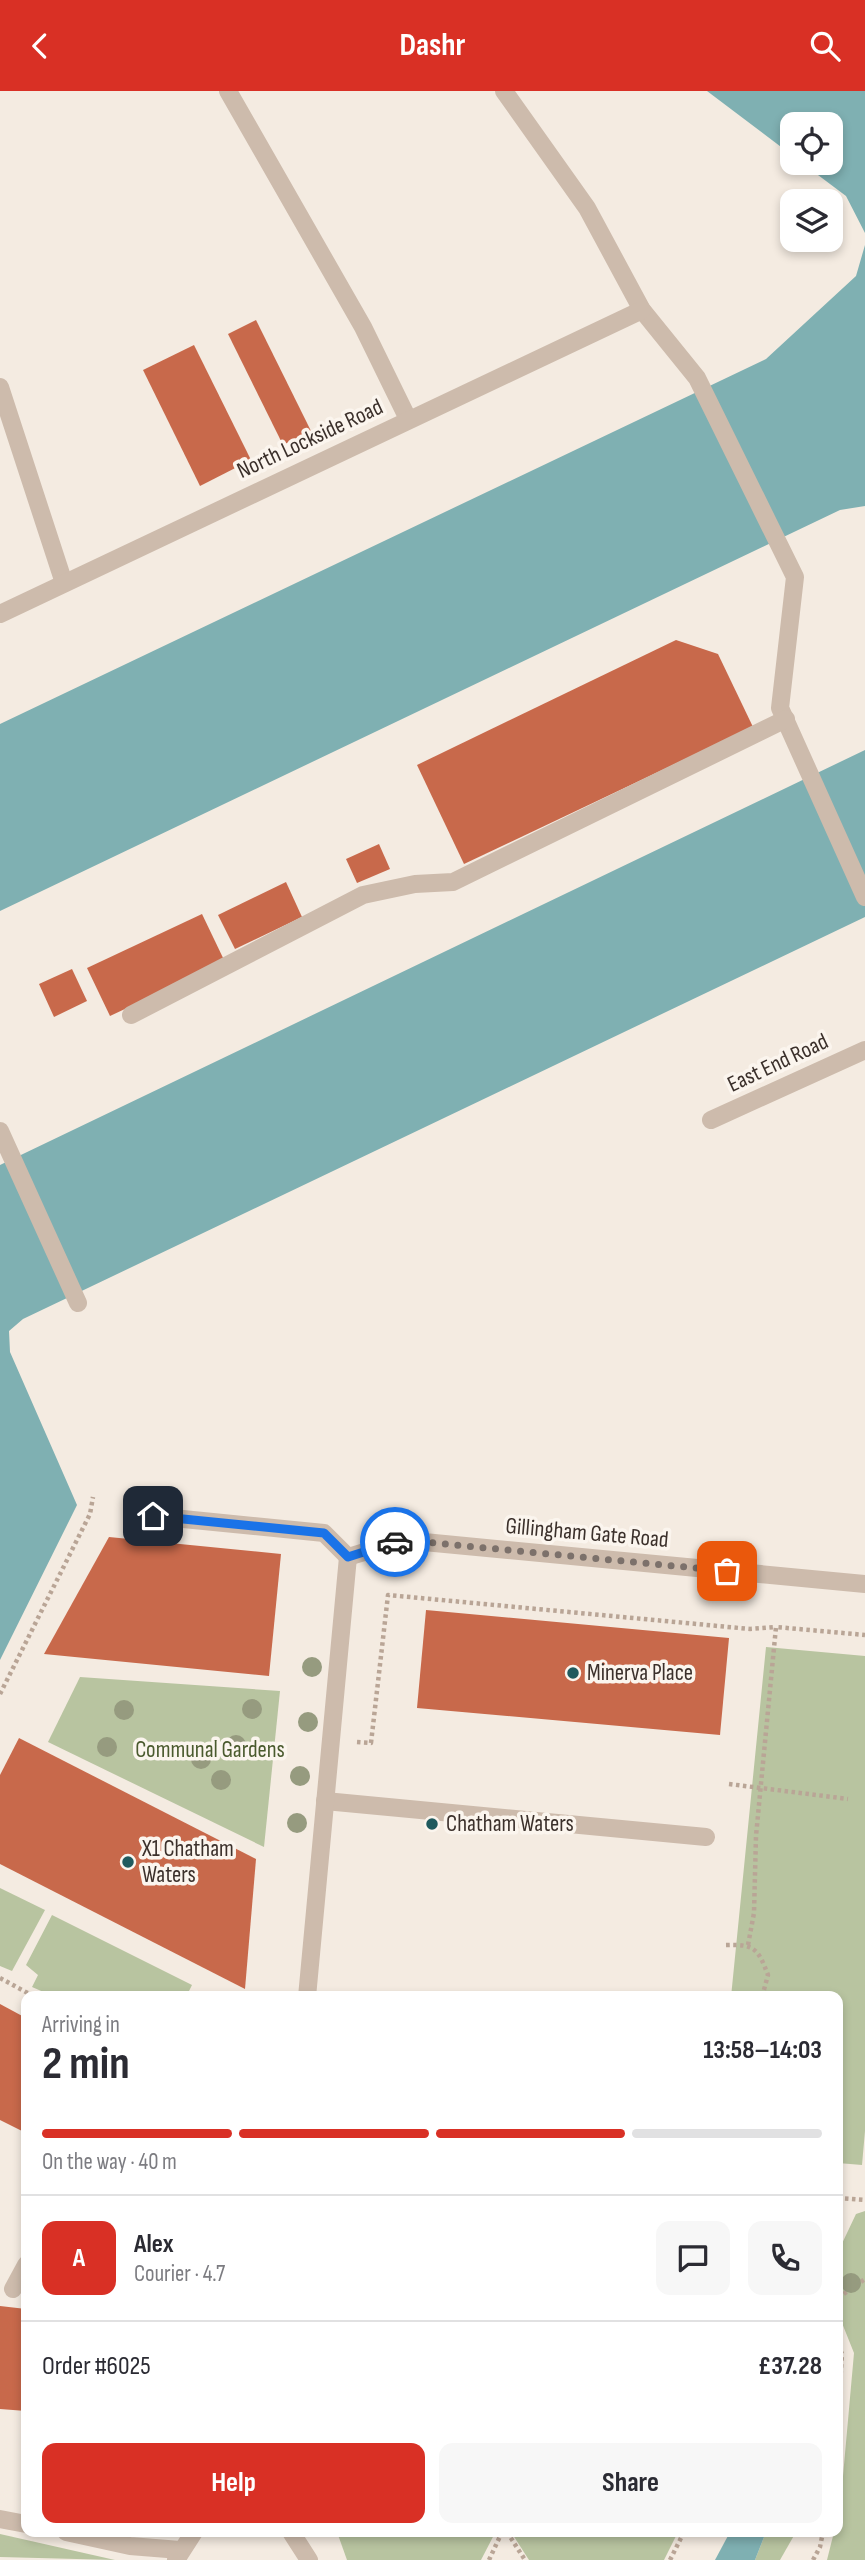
<!DOCTYPE html>
<html lang="en">
<head>
<meta charset="utf-8">
<style>
	body { margin:0; font-family:"Sofia Sans Condensed",sans-serif; background:#f7f7f7; color:#2b2b33; height:100vh; display:flex; flex-direction:column; font-size:26px; white-space:nowrap }
	* { box-sizing:border-box; margin:0 }
	p { font-size:23px; color:#7c7c81 }
	.icon { flex:none; width:38px; height:38px; fill:none; stroke:currentColor; stroke-width:2; stroke-linecap:round; stroke-linejoin:round }
	.map { position:relative; flex:1; overflow:hidden }
	.details { position:absolute; left:21px; top:1900px; width:822px; height:546px; display:flex; flex-direction:column; background:#fff; border-radius:14px; box-shadow:0 4px 10px #0003 }
	.details>* { flex:none }
	.buttons { position:absolute; left:780px; top:21px; display:grid; gap:14px }
	.buttons a { display:grid; place-items:center; width:63px; height:63px; border-radius:14px; background:#fff; box-shadow:0 4px 10px #0003; font-size:35px }
	.pin { position:absolute; display:grid; place-items:center; width:60px; height:60px; color:#fff; margin:-30px; border-radius:14px; box-shadow:0 4px 10px #0006 }
	.courier { position:absolute; display:grid; place-items:center; width:70px; height:70px; margin:-35px; border:5px solid #1a73e8; border-radius:50%; background:#fff; color:#222; box-shadow:0 2px 9px #0007 }
	.headline em { font-style:normal; font-weight:700 }
	.headline div { display:flex; flex-direction:column-reverse }
	.headline { display:flex; align-items:center; justify-content:space-between; height:119px; padding:0 21px }
	h1 { font-size:46px; font-weight:700; line-height:52px }
	.bar { display:grid; grid-template-columns:repeat(4,1fr); gap:10px 7px; align-content:center; height:84px; padding:0 21px }
	.bar i { height:9px; border-radius:5px; background:#e1e1e2 }
	.bar .active { background:#d93025 }
	.bar p { grid-column:span 4 }
	.line { display:flex; align-items:center; gap:18px; padding:0 21px; border-top:2px solid #e1e1e2 }
	.line div { flex:1 }
	.round { display:grid; place-items:center; flex:none; width:74px; height:74px; border-radius:14px; background:#f7f7f7 }
	.button { display:flex; gap:14px; margin-top:auto; padding:14px 21px }
	.button a { flex:1; height:80px; border-radius:14px; background:#d93025; color:#fff; font-size:28px; font-weight:700; line-height:80px; text-align:center }
	.button a+a { background:#f7f7f7; color:#2b2b33 }
	header { display:flex; justify-content:space-between; align-items:center; height:91px; padding:0 21px; background:#d93025; color:#fff; font-size:32px; font-weight:700 }
	.map>svg:first-child { display:block }
</style>
</head>
<body>
<header><svg class="icon" aria-label="back" viewBox="0 0 24 24"><path d="M15 5l-7 7 7 7"/></svg>Dashr<svg class="icon" aria-label="search" viewBox="0 0 24 24"><circle cx="10" cy="10" r="6"/><path d="M15 15l6 6"/></svg></header>
<div class="map">
<svg width="865" height="2469" viewBox="0 0 865 2469">
	<rect width="100%" height="100%" fill="#f4ebe1"/>
	<g fill="#b8c4a0">
		<path d="M766,1556L865,1565V2040L862,2074L838,2072V1906H731Z"/>
		<path d="M80,1586L280,1600L264,1756L48,1651Z"/>
		<path d="M0,1797L45,1819L12,1880L0,1875Z"/>
		<path d="M52,1824L192,1894L186,1906H55L32,1896L38,1884L26,1874Z"/>
		<path d="M865,2120V2469H827L834,2441H838L854,2262L838,2222V2161L856,2123Z"/>
		<path d="M337,2441H495V2442L481,2469H347Z"/>
		<path d="M511,2441H678L664,2469H529Z"/>
		<path d="M766,2441H796L780,2469H755Z"/>
		<path d="M0,2443L115,2469L0,2466Z"/>
	</g>
	<g fill="#7fb0b2">
		<path d="M707,0H865V142L846,105L802,72H831V33H793V65Z"/>
		<path d="M865,154V415L840,419L0,820V633L766,268L856,185Z"/>
		<path d="M865,659V826L23,1228L9,1240L10,1261L77,1414L0,1569V1074Z"/>
		<path d="M730,2441H766L755,2469H715Z"/>
	</g>
	<g fill="#c8694b">
		<path d="M256,229L311,340L283,354L228,243Z"/>
		<path d="M194,254L251,369L200,395L143,279Z"/>
		<path d="M676,549L718,563L753,636L464,773L417,674Z"/>
		<path d="M379,753L390,778L357,792L346,768Z"/>
		<path d="M286,791L302,826L235,858L218,824Z"/>
		<path d="M202,823L225,871L110,925L87,877Z"/>
		<path d="M72,878L87,910L54,926L39,893Z"/>
		<path d="M109,1446L281,1463L269,1585L44,1563Z"/>
		<path d="M426,1519L729,1547L720,1644L417,1617Z"/>
		<path d="M19,1647L256,1768L245,1898L0,1773V1684Z"/>
		<path d="M0,1913L26,1927V2042L0,2029Z"/>
		<path d="M0,2215L26,2218V2320L0,2318Z"/>
	</g>
	<g fill="none" stroke-linecap="round" stroke-linejoin="round">
		<g stroke="#b9a596" stroke-width="4.5" stroke-dasharray="3.5 3.5" stroke-linecap="butt">
			<path d="M0,1603L90,1423L93,1406"/>
			<path d="M357,1651L371,1652L388,1504L750,1538L776,1536"/>
			<path d="M729,1693L848,1708"/>
			<path d="M726,1854C755,1853 758,1858 768,1884L762,1906"/>
			<path d="M748,1854L754,1822L756,1745L776,1536L865,1544"/>
			<path d="M0,1887L35,1906"/>
			<path d="M838,2107L865,2109"/>
			<path d="M838,2207L865,2188"/>
			<path d="M838,2253L842,2263L838,2325"/>
			<path d="M507,2441L525,2469"/>
			<path d="M489,2469L502,2441"/>
			<path d="M670,2469L684,2441"/>
			<path d="M813,2469L820,2456L823,2441"/>
		</g>
		<g stroke="#cdbbac" stroke-width="18">
			<path d="M228,0L363,236L408,328"/>
			<path d="M504,0L587,117L642,219L697,287L795,486L780,617L865,806"/>
			<path d="M0,296L64,492"/>
			<path d="M0,523L642,219"/>
			<path d="M131,924L363,804L415,793L453,791L786,628"/>
			<path d="M711,1029L865,959"/>
			<path d="M0,1040L78,1212"/>
			<path d="M153,1425L324,1442L348,1466"/>
			<path d="M348,1466L397,1451H424L865,1493"/>
			<path d="M325,1710L706,1746"/>
			<path d="M307,1906L348,1466"/>
			<path d="M13,2198L26,2174"/>
			<path d="M0,2428L26,2433"/>
			<path d="M66,2441L130,2455L180,2459"/>
			<path d="M291,2441L309,2469"/>
			<path d="M176,2469L194,2441"/>
		</g>
	</g>
	<g fill="#969b7f">
		<circle cx="312" cy="1576" r="10"/>
		<circle cx="252" cy="1618" r="10"/>
		<circle cx="124" cy="1619" r="10"/>
		<circle cx="308" cy="1631" r="10"/>
		<circle cx="236" cy="1654" r="10"/>
		<circle cx="107" cy="1656" r="10"/>
		<circle cx="201" cy="1668" r="10"/>
		<circle cx="300" cy="1685" r="10"/>
		<circle cx="221" cy="1689" r="10"/>
		<circle cx="297" cy="1732" r="10"/>
		<circle cx="851" cy="2192" r="10"/>
	</g>
	<g fill="none" stroke-linecap="round" stroke-linejoin="round">
		<path stroke="#7c716b" stroke-width="7" stroke-dasharray="0 12.6" d="M395,1451H424L727,1480"/>
		<path stroke="#1a73e8" stroke-width="9" d="M153,1425L324,1442L348,1466L395,1451"/>
	</g>
	<g fill="#1f5a5e" stroke="#fbf5ee" stroke-width="2.5">
		<circle cx="573" cy="1582" r="7"/>
		<circle cx="432" cy="1733" r="7"/>
		<circle cx="128" cy="1771" r="7"/>
	</g>
	<g text-anchor="middle" dominant-baseline="central" stroke-width="7" stroke-linejoin="round" paint-order="stroke">
		<g font-size="23" fill="#3b302b" stroke="#fbf5ee">
			<text transform="translate(310 348) rotate(-25)">North Lockside Road</text>
			<text transform="translate(778 972) rotate(-25)">East End Road</text>
			<text transform="translate(587 1442) rotate(5)">Gillingham Gate Road</text>
		</g>
		<g font-size="23" fill="#3b302b" stroke="#fbf5ee" text-anchor="start">
			<text x="587" y="1582">Minerva Place</text>
			<text x="446" y="1733">Chatham Waters</text>
			<text x="142" y="1758">X1 Chatham<tspan x="142" dy="26">Waters</tspan></text>
		</g>
		<g font-size="23" fill="#4a5a2e" stroke="#fbf5ee">
			<text x="210" y="1659">Communal Gardens</text>
		</g>
	</g>
</svg>
<div class="buttons">
<a><svg class="icon" aria-label="locate" viewBox="0 0 24 24"><circle cx="12" cy="12" r="6"/><path d="M12 2v4M12 18v4M2 12h4M18 12h4"/></svg></a>
<a><svg class="icon" aria-label="layers" viewBox="0 0 24 24"><path d="M12 4l9 5-9 5-9-5zM3 14l9 5 9-5"/></svg></a>
</div>
<div class="pin" style="left:727px;top:1480px;background:#ea580c"><svg class="icon" aria-label="bag" viewBox="0 0 24 24"><path d="M5 8h14l-1 12H6zM9 8a3 3 0 0 1 6 0"/></svg></div>
<div class="pin" style="left:153px;top:1425px;background:#1f2937"><svg class="icon" aria-label="home" viewBox="0 0 24 24"><path d="M3 11l9-7 9 7M6 9v11h12V9"/></svg></div>
<div class="courier" style="left:395px;top:1451px"><svg class="icon" aria-label="car" viewBox="0 0 24 24"><path d="M5 17H2v-5l4-1 3-4h7l3 4 3 1v5h-3M9 17h6M6 11h13"/><circle cx="7" cy="17" r="2"/><circle cx="17" cy="17" r="2"/></svg></div>
<section class="details">
<div class="headline"><div><h1>2 min</h1><p>Arriving in</p></div><em>13:58–14:03</em></div>
<div class="bar"><i class="active"></i><i class="active"></i><i class="active"></i><i></i><p>On the way · 40 m</p></div>
<div class="line" style="height:126px"><b class="round" style="background:#d93025;color:#fff">A</b><div><b>Alex</b><p>Courier · 4.7</p></div><a class="round"><svg class="icon" aria-label="chat" viewBox="0 0 24 24"><path d="M4 5h16v11H9l-5 4z"/></svg></a><a class="round"><svg class="icon" aria-label="phone" viewBox="0 0 24 24"><path d="M5 4h4l2 5-3 2q2 4 5 5l2-3 5 2v4C11 20 4 13 5 4z"/></svg></a></div>
<div class="line" style="height:91px"><div>Order #6025</div><b>£37.28</b></div>
<div class="button"><a>Help</a><a>Share</a></div>
</section>
</div>
</body>
</html>
